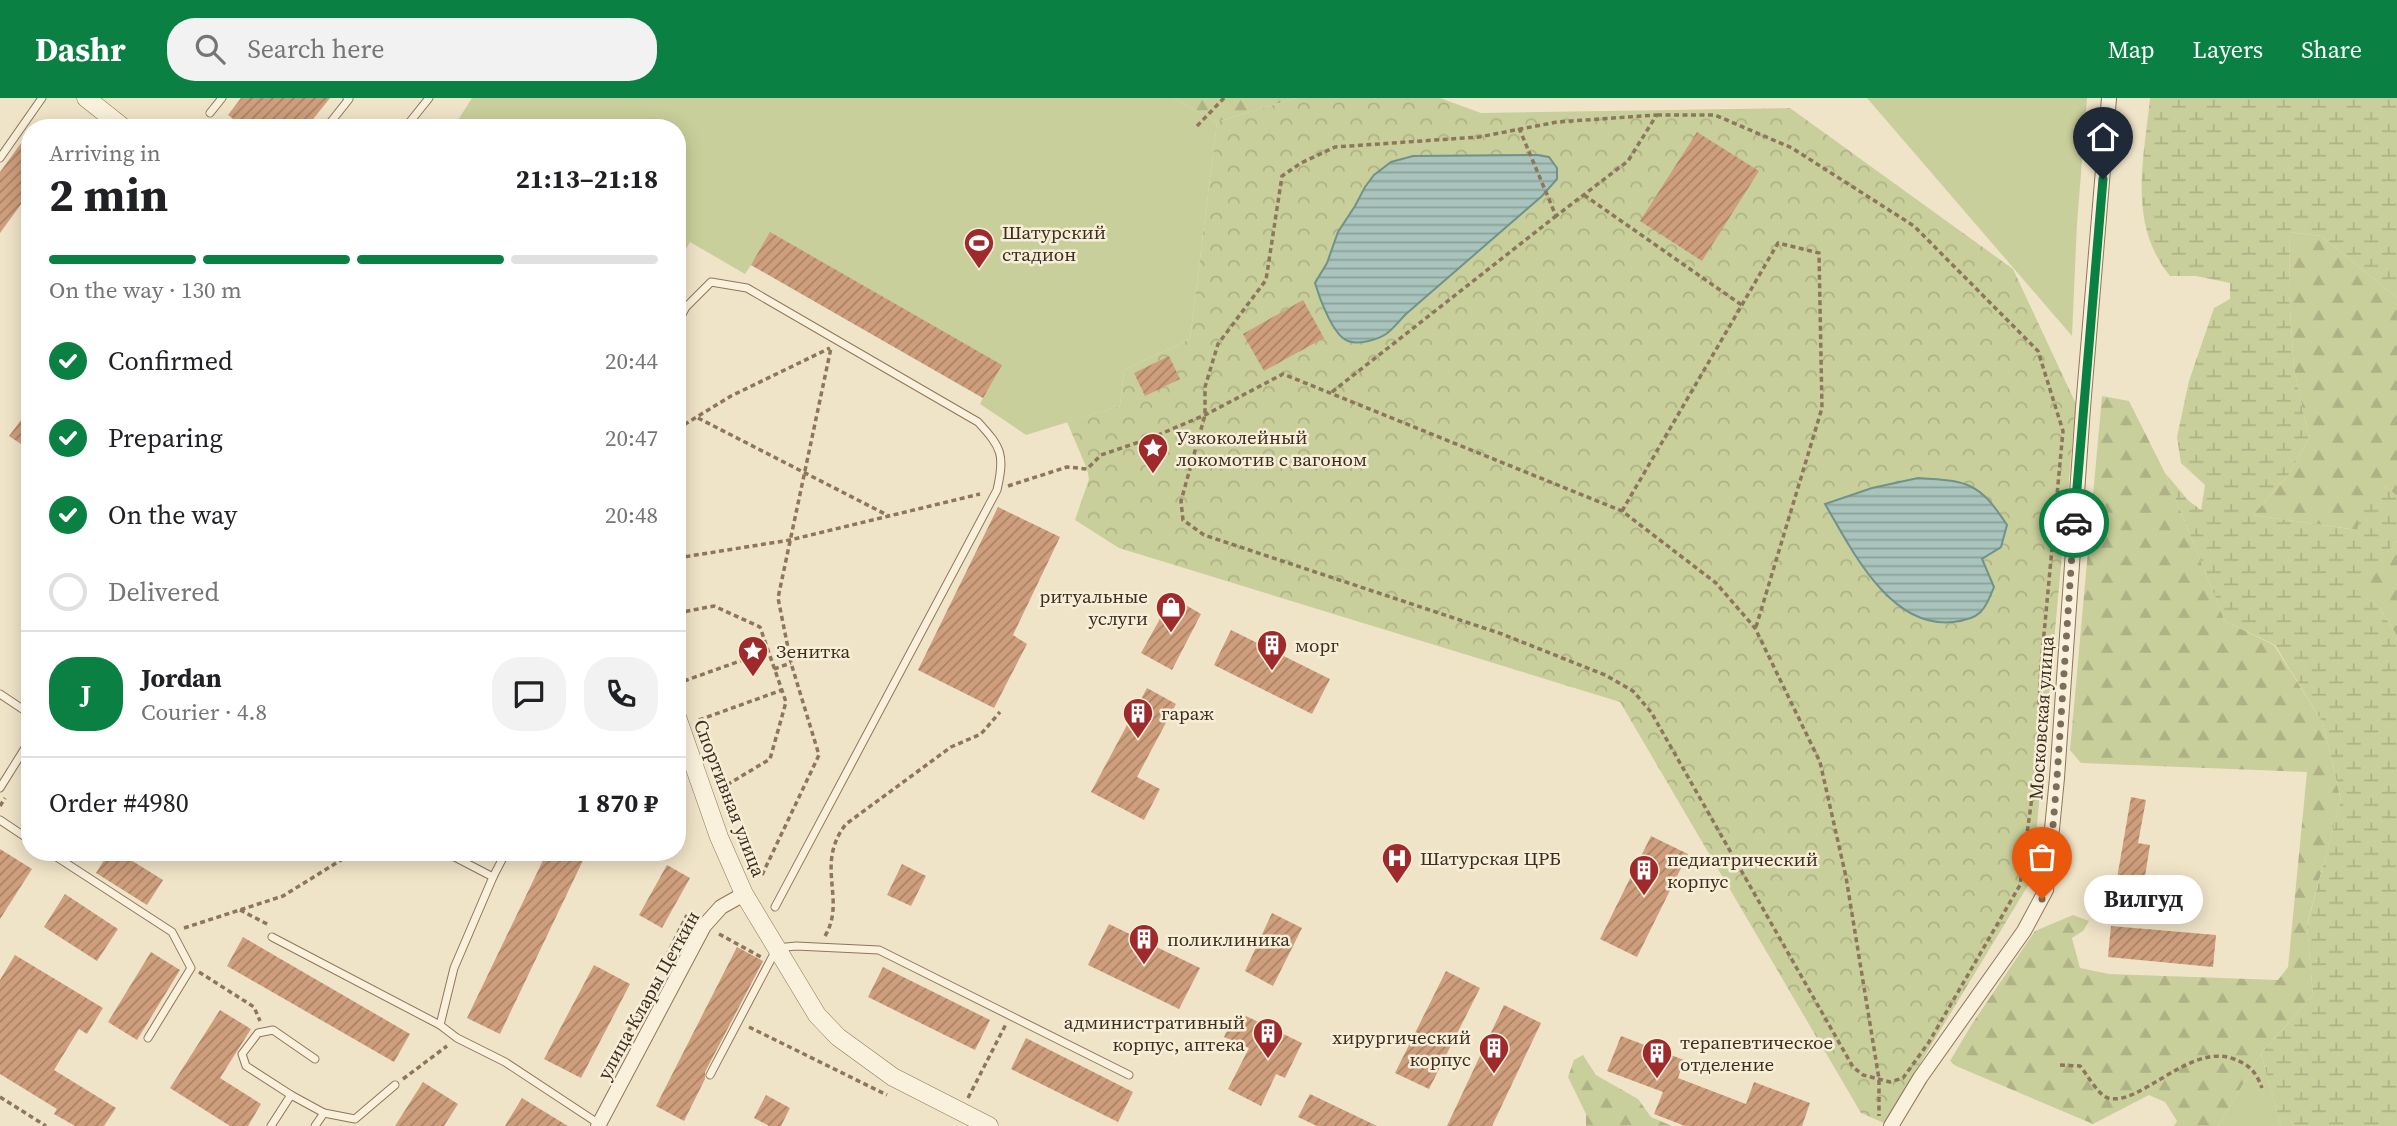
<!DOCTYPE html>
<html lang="en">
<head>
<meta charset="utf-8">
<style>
	body { margin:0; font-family:"Source Serif 4",serif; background:#f2f2f2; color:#202124; height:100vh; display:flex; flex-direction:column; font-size:26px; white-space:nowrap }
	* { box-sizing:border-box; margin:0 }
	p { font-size:23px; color:#757577 }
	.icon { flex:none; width:38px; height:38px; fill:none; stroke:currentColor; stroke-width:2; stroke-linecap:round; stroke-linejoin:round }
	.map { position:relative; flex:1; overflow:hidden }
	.sheet { position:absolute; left:21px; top:21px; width:665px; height:742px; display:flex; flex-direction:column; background:#fff; border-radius:28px; box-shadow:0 4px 18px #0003 }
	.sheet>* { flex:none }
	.pin { position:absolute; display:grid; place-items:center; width:60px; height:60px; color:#fff; margin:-72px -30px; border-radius:50% 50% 50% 0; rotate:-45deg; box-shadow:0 0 7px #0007 }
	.pin .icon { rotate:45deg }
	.courier { position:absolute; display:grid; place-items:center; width:70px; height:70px; margin:-35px; border:5px solid #0b8043; border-radius:50%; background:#fff; color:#222; box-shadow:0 2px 9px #0007 }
	.bubble { position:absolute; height:49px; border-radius:24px; background:#fff; box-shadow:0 4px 18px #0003; font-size:23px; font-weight:700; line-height:49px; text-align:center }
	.overview em { font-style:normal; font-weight:700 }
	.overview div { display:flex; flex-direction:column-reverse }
	.overview { display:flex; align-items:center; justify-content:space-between; height:119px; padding:0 28px }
	h1 { font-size:46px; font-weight:700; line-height:52px }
	.bar { display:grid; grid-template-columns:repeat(4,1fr); gap:10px 7px; align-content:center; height:84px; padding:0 28px }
	.bar i { height:9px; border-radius:5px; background:#e0e0e0 }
	.bar .active { background:#0b8043 }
	.bar p { grid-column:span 4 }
	.line { display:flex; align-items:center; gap:18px; padding:0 28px; border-top:2px solid #e0e0e0 }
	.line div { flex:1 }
	.round { display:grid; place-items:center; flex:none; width:74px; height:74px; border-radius:28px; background:#f2f2f2 }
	ol { padding:0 28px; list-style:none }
	li { display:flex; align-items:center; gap:21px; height:77px }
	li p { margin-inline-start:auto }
	li .icon { padding:7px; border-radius:50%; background:#0b8043; color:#fff; stroke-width:4 }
	li:last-child { color:#757577 }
	li i { width:38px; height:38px; border:4px solid #e0e0e0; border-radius:50% }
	header { display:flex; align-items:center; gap:42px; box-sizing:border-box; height:98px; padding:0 35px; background:#0b8043; color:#fff }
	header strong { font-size:33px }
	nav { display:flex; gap:38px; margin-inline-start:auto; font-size:24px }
	.search { width:490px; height:63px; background:#f2f2f2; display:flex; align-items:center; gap:18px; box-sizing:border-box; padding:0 24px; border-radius:28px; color:#757577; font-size:26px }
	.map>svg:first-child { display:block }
</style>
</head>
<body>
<header>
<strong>Dashr</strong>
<div class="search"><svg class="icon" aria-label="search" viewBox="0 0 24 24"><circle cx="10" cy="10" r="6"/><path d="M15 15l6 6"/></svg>Search here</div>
<nav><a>Map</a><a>Layers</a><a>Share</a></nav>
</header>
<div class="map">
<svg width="2397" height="1028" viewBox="0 0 2397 1028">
	<defs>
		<pattern id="forest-firs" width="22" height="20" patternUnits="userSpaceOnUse" patternTransform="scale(1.75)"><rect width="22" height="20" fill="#c9cf9b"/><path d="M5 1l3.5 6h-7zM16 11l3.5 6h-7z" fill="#aeb285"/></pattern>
		<pattern id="wetland-marsh" width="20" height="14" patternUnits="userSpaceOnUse" patternTransform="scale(1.75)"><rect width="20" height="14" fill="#c9cf9b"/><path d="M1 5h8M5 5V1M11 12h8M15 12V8" fill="none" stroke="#aeb285"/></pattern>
		<pattern id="park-crowns" width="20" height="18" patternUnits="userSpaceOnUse" patternTransform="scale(1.75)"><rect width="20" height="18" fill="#c9cf9b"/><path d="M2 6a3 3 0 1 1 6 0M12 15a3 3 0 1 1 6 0" fill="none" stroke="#aeb285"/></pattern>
		<pattern id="water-rules" width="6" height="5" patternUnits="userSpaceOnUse" patternTransform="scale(1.75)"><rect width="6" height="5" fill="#a9c4bc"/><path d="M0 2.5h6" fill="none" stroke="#8ba098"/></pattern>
		<pattern id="building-hatch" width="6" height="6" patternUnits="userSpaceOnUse" patternTransform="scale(1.75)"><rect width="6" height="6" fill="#cf9f7d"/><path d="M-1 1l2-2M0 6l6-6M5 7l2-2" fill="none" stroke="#a98266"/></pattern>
	</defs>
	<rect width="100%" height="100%" fill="#f0e4c8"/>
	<g fill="#c9cf9b">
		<path d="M472,0H1173L1217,24L1190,241L1124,272L1120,308L1026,337L980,306L983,300L751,167L745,176L690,144L677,167V30H453Z"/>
		<path d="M1867,0H2087L2077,126L2072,238Z"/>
		<path d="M2261,956L2281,1028H2218Z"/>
	</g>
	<g fill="url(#forest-firs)">
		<path d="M1173,0H1296L1217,24Z"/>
		<path d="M2290,134L2321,138L2397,200V398L2386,389L2358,432L2253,417L2289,376L2309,340L2294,271L2289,197Z"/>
		<path d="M2102,298L2129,303L2165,375L2225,523L2274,547L2323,625L2341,703L2307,826L2313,897L2261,956L2218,1028H2174L2177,1023L2165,1004L2149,997L2093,1026L1956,968L1950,963L1972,926L2035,833L2073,817L2089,823L2083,833L2072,840L2080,870L2109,876L2278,882L2288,869L2307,674L2081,665L2070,652Z"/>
		<path d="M2397,443V538L2379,509L2352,490Z"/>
		<path d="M1583,957L1596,977L1638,1001L1651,1019L1672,1028H1586V1016L1568,979L1574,962Z"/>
	</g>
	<path fill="url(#wetland-marsh)" d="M2150,0H2397V200L2321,138L2290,134L2289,197L2294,271L2309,340L2289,376L2253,417L2357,432L2363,407L2387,389L2397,398V443L2353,490L2379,509L2397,538V1028H2281L2261,956L2313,897L2307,827L2341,702L2323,625L2275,547L2225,523L2165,375L2189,403L2201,412L2205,387L2181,365L2177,339L2189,283L2214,210L2230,201V185L2196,178H2170C2127,125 2144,62 2150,0Z"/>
	<path fill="url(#park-crowns)" d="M1296,0H1440L1481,15L1790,10L2013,171L2076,306L2032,781L1884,1025L1861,1015L1620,604L1119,450L1075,422L1089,381L1087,371L1067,324L1120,308L1124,272L1190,241L1217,24Z"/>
	<g fill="url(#water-rules)" stroke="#6f938a" stroke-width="2">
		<path d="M1538,57L1549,59L1557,70V81L1542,98L1406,216C1399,223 1393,231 1386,236C1377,242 1358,247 1348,243C1333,238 1319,199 1315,185L1327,165L1338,134L1355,108L1365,89L1374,77L1391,64L1413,58Z"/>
		<path d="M1918,380C1968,383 1979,384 2007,427L2001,449L1982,461L1994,489C1984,513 1981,521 1953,524C1890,531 1852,452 1825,406L1872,390Z"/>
	</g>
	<g fill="url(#building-hatch)">
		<path d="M241,0H330L306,30H245L228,17Z"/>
		<path d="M30,33V94L0,135V74Z"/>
		<path d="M1697,34L1759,73L1702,163L1640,123Z"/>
		<path d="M770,134L1002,267L983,300L751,167Z"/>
		<path d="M1303,202L1324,240L1264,273L1243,236Z"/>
		<path d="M1169,258L1180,281L1145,298L1134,275Z"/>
		<path d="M30,310V352L9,338Z"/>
		<path d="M998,409L1060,439L1013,537L1027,546L994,610L918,572Z"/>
		<path d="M1172,499L1201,516L1172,572L1141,555Z"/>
		<path d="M1231,532L1330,581L1312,616L1214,567Z"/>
		<path d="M1147,590L1176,606L1137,679L1160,691L1144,722L1091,694Z"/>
		<path d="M2131,699L2146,702L2138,745L2150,747L2142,797L2115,792Z"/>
		<path d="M1651,738L1688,756L1637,859L1600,841Z"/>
		<path d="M0,751L32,771L0,821Z"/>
		<path d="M109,754H118L163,782L147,807L96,775Z"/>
		<path d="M547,754H587L500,936L467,920Z"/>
		<path d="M902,766L926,778L911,808L887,797Z"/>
		<path d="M667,767L690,780L662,830L639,817Z"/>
		<path d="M65,796L118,831L97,863L44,829Z"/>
		<path d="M1272,815L1302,830L1273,888L1245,873Z"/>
		<path d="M1109,826L1200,870L1179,911L1088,867Z"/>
		<path d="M2111,828L2216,837L2213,869L2108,859Z"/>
		<path d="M243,839L410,936L394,964L227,868Z"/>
		<path d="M737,849L763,863L705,974V981L684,1023L656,1008Z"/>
		<path d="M151,854L180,872L137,942L108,924Z"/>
		<path d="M15,857L103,910L87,936L79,931L54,972L116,1010L104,1028H75L54,1016L57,1011L0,976V882Z"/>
		<path d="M594,867L630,886L581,980L544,961Z"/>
		<path d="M883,869L990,922L975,952L868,899Z"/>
		<path d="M1446,873L1480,890L1429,991L1395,975Z"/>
		<path d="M1504,907L1541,925L1492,1028H1447Z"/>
		<path d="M220,912L251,931L220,980L261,1006L248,1028H230L170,990Z"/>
		<path d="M1234,918L1244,923L1246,918L1302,945L1285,980L1276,976L1261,1008L1228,991L1249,950L1224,939Z"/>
		<path d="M1621,938L1684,962L1678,980L1746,1006L1754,984L1810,1005L1802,1028H1685L1654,1016L1663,994L1607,973Z"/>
		<path d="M1026,940L1133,994L1118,1024L1011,971Z"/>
		<path d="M423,984L458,1006L444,1028H395Z"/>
		<path d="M1310,996L1377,1028H1317L1298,1019Z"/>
		<path d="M766,997L790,1010L781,1028H769L754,1020Z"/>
		<path d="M522,1000L568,1028H505Z"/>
	</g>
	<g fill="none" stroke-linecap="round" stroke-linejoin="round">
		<g stroke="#8d765c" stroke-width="9">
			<g id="service">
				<path d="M210,15L222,0"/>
				<path d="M326,30L349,1L347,0"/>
				<path d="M405,30L429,0"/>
				<path d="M0,60L42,0"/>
				<path d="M677,225L686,209L711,184L747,190L978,324C1002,350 1005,357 997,392L775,809"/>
				<path d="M0,596L30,616"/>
				<path d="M0,690L30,642"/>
				<path d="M0,722L30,742"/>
				<path d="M49,754L172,834L191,870L148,940"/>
				<path d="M445,754L493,779L454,870L440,927L457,940L505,964L599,1026"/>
				<path d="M493,779L506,754"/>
				<path d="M272,839L440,927"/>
				<path d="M710,977L777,850L796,848L879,852L1129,977"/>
				<path d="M291,997L246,968L242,956L258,935L273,932L315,961"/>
				<path d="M324,1015L355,1021L395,987"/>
				<path d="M271,1028L291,997L324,1015L315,1028"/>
			</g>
		</g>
		<g stroke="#8d765c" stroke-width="16">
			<g id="minor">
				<path d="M598,1028L704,828L721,809L744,796"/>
				<path d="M1891,1028L1920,980L2024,833L2046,792L2057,680L2083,310L2109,0"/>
			</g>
		</g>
		<g stroke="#8d765c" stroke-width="19">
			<g id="tertiary">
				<path d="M86,0L124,30"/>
				<path d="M677,619L719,739L744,796L817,917L838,939L893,979L989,1028"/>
			</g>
		</g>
		<g stroke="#8d765c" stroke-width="3.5" stroke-dasharray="5 3.5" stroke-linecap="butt">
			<path d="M1657,17H1715L1792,50L1914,128L2038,253L2063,333L2041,568L2036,670L2020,787L1929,944L1903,980L1890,984L1863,977L1853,969L1651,614L1633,593L1605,577L1502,536L1204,437L1183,422L1181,403L1205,317V289L1218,246L1266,182L1282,78L1301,65L1335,49L1479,39L1557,24Z"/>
			<path d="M1197,28L1224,0"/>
			<path d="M1519,30L1556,118L1628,63L1656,18"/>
			<path d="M1584,97L1743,208"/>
			<path d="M1332,294L1556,118"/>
			<path d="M698,320L889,418"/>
			<path d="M677,331L731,298L830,250"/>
			<path d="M1008,388L1067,369L1087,371L1101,357L1151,340L1205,317L1283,276L1622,413L1716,485L1755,530L1820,664L1846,779L1879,981V1018"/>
			<path d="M1622,413L1778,145L1819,155L1822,310L1756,529"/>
			<path d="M677,460L790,442L980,396"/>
			<path d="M677,515L714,508L760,529L786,604L770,661L725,688"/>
			<path d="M774,571L791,565"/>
			<path d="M684,583L768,553"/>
			<path d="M699,622L782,592"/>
			<path d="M0,708L5,700"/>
			<path d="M762,777L819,657L791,565L778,500L831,250"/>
			<path d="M240,812L269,827"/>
			<path d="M184,830L283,798L354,754"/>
			<path d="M719,836L761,859"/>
			<path d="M825,838C847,801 814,767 846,726L951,649L981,636L1000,614"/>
			<path d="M199,874L254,909L260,923"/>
			<path d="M749,929L887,997"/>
			<path d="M628,934L687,817"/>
			<path d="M2060,967L2080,968C2087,976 2098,997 2108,1000C2140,1009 2190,944 2234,961C2250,967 2256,974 2262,990"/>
			<path d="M403,981L447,948"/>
			<path d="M0,999L46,1028"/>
			<path d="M968,1000L1006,926"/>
		</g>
		<use href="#service" stroke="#faf1dc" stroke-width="7"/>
		<use href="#minor" stroke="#faf1dc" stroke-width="14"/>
		<use href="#tertiary" stroke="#faf1dc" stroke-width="18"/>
	</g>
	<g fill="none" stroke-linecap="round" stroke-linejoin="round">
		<path stroke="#7c6e5b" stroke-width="7" stroke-dasharray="0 12.6" d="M2042,801L2049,776L2057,680L2074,425"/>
		<path stroke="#0b8043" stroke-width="9" d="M2074,425L2103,81"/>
	</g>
	<defs>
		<g id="stadium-pin" transform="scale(1.575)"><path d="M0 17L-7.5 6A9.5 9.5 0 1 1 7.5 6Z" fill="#9e2a2b" stroke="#f7eed8"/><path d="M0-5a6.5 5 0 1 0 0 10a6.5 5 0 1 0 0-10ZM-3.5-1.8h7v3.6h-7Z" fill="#fff"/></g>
		<g id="sight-pin" transform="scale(1.575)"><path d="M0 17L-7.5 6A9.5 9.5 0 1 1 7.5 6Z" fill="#9e2a2b" stroke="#f7eed8"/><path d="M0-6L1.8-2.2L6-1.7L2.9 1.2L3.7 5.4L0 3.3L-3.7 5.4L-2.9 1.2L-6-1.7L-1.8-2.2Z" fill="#fff"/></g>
		<g id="shop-pin" transform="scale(1.575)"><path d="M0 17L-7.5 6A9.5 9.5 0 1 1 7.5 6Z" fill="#9e2a2b" stroke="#f7eed8"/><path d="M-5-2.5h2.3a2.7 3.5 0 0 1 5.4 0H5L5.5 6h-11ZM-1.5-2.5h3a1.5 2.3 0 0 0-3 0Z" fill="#fff"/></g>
		<g id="building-pin" transform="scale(1.575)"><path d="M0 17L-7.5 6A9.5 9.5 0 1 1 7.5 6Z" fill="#9e2a2b" stroke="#f7eed8"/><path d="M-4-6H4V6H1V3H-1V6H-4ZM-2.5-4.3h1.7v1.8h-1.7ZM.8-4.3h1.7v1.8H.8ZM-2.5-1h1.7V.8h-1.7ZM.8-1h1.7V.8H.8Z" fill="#fff"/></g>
		<g id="hospital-pin" transform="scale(1.575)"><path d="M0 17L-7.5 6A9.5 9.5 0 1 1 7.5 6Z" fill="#9e2a2b" stroke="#f7eed8"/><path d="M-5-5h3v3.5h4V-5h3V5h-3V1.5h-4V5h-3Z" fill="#fff"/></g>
	</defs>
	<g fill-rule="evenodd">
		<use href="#stadium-pin" x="979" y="145"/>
		<use href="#sight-pin" x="1153" y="350"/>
		<use href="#shop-pin" x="1171" y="509"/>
		<use href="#building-pin" x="1272" y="547"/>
		<use href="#sight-pin" x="753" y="553"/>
		<use href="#building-pin" x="1138" y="615"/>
		<use href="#hospital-pin" x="1397" y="760"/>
		<use href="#building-pin" x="1644" y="772"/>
		<use href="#building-pin" x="1144" y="841"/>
		<use href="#building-pin" x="1268" y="935"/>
		<use href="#building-pin" x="1494" y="950"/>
		<use href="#building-pin" x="1657" y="955"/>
	</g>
	<g text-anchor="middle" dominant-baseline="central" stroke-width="5" stroke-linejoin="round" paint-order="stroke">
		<g font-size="19" fill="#3d2e20" stroke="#f7eed8" text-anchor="start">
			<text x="1002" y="134">Шатурский<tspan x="1002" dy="22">стадион</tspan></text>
			<text x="1176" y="339">Узкоколейный<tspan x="1176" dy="22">локомотив с вагоном</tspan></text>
			<text x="1148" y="498" text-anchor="end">ритуальные<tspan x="1148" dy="22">услуги</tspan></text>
			<text x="1295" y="547">морг</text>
			<text x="776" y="553">Зенитка</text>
			<text x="1161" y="615">гараж</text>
			<text x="1420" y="760">Шатурская ЦРБ</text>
			<text x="1667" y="761">педиатрический<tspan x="1667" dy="22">корпус</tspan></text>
			<text x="1167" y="841">поликлиника</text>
			<text x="1245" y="924" text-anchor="end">административный<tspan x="1245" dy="22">корпус, аптека</tspan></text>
			<text x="1471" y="939" text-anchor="end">хирургический<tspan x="1471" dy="22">корпус</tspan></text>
			<text x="1680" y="944">терапевтическое<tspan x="1680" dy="22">отделение</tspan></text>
		</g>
		<g font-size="19" fill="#3d2e20" stroke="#f7eed8">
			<text transform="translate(2041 620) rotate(-86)">Московская улица</text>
			<text transform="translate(730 700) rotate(69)">Спортивная улица</text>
			<text transform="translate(648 897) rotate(-61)">улица Клары Цеткин</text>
		</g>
	</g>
</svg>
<div class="pin" style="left:2042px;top:801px;background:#ea580c"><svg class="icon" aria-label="bag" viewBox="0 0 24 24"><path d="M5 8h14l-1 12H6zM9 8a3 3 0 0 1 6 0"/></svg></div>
<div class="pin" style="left:2103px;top:81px;background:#1f2937"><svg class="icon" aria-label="home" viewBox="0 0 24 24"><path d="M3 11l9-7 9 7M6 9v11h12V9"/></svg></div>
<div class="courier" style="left:2074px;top:425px"><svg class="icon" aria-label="car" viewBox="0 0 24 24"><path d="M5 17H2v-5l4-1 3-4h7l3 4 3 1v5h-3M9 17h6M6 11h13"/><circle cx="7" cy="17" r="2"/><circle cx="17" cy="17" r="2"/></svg></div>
<div class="bubble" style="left:2084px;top:777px;width:119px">Вилгуд</div>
<section class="sheet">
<div class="overview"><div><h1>2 min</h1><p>Arriving in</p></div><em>21:13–21:18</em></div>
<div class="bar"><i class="active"></i><i class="active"></i><i class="active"></i><i></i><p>On the way · 130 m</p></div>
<ol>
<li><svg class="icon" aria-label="check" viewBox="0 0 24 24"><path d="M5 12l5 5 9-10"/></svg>Confirmed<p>20:44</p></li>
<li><svg class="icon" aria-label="check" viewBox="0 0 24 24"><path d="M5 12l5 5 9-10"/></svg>Preparing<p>20:47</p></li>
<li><svg class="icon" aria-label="check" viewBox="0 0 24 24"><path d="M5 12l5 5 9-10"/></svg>On the way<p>20:48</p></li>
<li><i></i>Delivered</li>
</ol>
<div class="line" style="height:126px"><b class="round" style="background:#0b8043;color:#fff">J</b><div><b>Jordan</b><p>Courier · 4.8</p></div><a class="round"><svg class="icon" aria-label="chat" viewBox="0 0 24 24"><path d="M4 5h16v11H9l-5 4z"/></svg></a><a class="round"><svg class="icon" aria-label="phone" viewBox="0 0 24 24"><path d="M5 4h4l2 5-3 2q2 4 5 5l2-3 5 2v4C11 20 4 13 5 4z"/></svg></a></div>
<div class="line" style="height:91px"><div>Order #4980</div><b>1 870 ₽</b></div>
</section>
</div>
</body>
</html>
